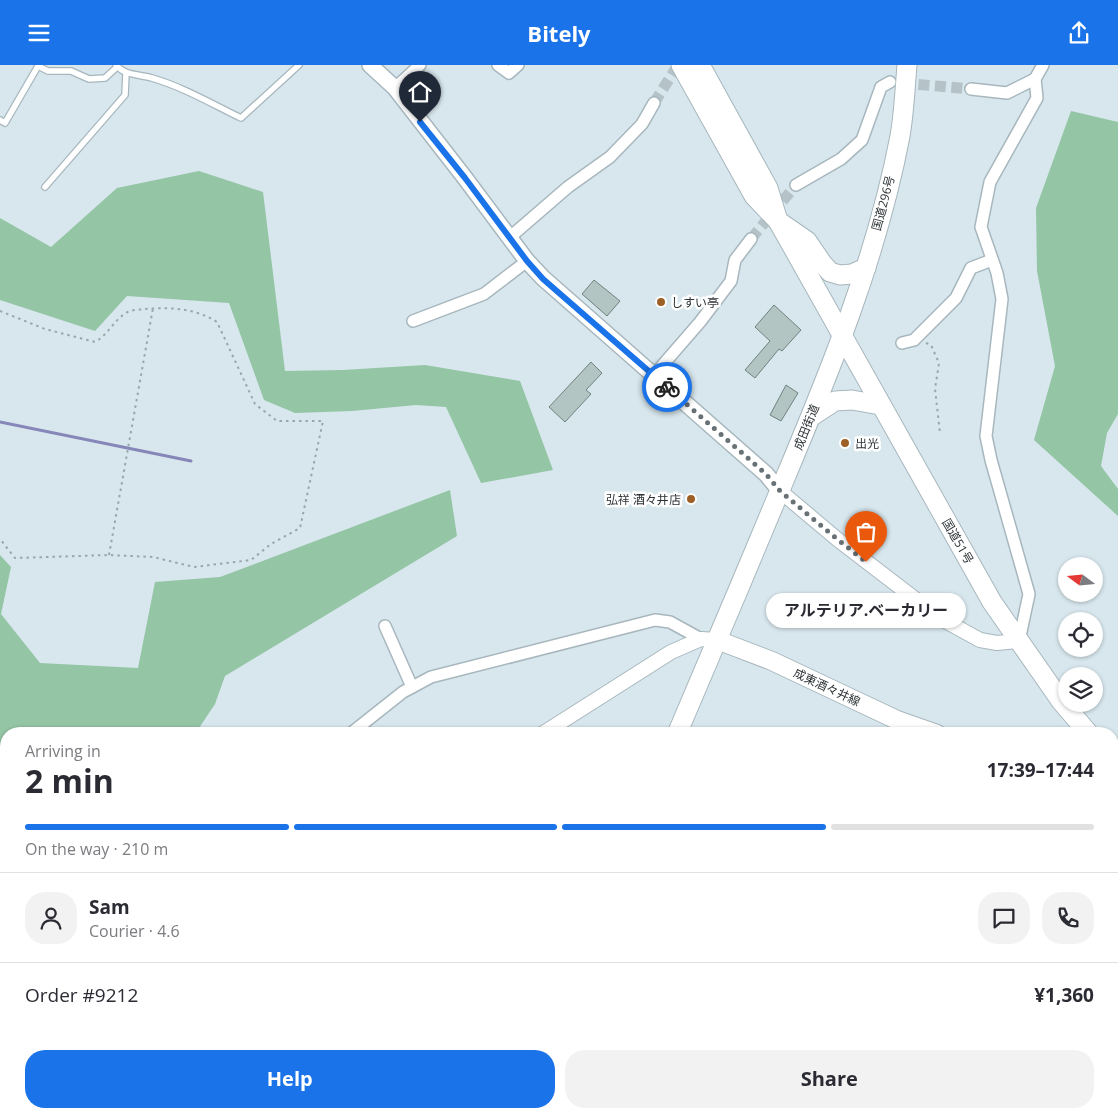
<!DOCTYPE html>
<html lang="en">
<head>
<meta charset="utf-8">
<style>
	body { margin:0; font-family:"Open Sans","Noto Sans JP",sans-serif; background:#f2f2f3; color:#2b2b33; height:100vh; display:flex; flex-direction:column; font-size:19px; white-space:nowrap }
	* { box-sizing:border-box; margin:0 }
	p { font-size:16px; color:#7c7c81 }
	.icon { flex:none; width:28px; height:28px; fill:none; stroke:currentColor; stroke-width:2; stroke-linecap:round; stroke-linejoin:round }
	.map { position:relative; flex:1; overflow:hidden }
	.drawer { position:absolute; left:0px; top:662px; width:1119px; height:391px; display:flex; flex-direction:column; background:#fff; border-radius:20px 20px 0 0; box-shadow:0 1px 4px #0004 }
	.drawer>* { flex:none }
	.needle { width:32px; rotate:286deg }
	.tools { position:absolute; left:1058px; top:492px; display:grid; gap:10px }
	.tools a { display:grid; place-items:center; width:45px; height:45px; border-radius:50%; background:#fff; box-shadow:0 1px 4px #0004; font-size:25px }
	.pin { position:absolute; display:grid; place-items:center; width:42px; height:42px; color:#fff; margin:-51px -21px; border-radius:50% 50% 50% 0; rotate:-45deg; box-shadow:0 0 5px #0007 }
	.pin .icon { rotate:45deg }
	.courier { position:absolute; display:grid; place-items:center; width:50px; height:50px; margin:-25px; border:4px solid #1a73e8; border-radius:50%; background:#fff; color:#222; box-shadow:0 1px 6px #0007 }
	.bubble { position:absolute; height:35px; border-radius:18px; background:#fff; box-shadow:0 1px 4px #0004; font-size:16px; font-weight:700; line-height:35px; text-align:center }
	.overview em { font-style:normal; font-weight:700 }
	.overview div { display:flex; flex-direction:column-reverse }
	.overview { display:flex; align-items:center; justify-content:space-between; height:85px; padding:0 25px }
	h1 { font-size:32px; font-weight:700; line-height:38px }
	.bar { display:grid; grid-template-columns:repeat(4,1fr); gap:8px 5px; align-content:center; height:60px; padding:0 25px }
	.bar i { height:6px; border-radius:4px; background:#e1e1e2 }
	.bar .active { background:#1a73e8 }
	.bar p { grid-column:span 4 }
	.line { display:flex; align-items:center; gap:12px; padding:0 25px; border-top:1px solid #e1e1e2 }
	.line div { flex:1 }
	.round { display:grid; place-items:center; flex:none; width:52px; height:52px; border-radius:20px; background:#f2f2f3 }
	.cta { display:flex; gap:10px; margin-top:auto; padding:10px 25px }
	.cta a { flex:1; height:58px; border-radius:20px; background:#1a73e8; color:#fff; font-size:20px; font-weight:700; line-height:58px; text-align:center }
	.cta a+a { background:#f2f2f3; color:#2b2b33 }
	header { display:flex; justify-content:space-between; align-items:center; height:65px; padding:0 25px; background:#1a73e8; color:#fff; font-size:22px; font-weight:700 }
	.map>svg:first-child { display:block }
</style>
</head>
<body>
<header><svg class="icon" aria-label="menu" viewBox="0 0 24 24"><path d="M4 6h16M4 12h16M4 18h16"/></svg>Bitely<svg class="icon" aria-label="share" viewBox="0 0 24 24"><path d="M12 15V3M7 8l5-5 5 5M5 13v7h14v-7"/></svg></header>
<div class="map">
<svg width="1118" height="1053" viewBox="0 0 1118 1053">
	<rect width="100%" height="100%" fill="#d7e7ed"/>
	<g fill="#94c5a5">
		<path d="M1071,46L1118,57V349L1107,368L1101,401L1118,424V451L1034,375L1055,301L1037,206L1036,143Z"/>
		<path d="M199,106L263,127L285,306L343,305L425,300L520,316L553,405L481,418L446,342L416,340L352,346L295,348L264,335L229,238L127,231L95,266L0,235V153L51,182L117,123Z"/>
		<path d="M450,425L457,471L225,611L215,639L195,669H6V713L0,698V490L11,502L1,549L40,598L138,603L155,517L220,512Z"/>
		<path d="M6,755V875L0,872V757Z"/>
		<path d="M6,914V1009H0V918Z"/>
	</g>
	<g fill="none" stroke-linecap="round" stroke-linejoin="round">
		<path stroke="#8786b9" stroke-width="3" d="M0,357L191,396"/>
	</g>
	<g fill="#b3c5c2" stroke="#718280">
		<path d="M594,215L620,236L607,251L582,229Z"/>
		<path d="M774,240L801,265L782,286L779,284L755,313L745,305L770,276L755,262Z"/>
		<path d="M591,297L602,308L586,325L591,329L565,357L549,342Z"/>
		<path d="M786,320L798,328L781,356L770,350Z"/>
	</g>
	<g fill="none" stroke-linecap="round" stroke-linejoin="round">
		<g stroke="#b5c3c8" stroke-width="11" stroke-dasharray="11 5.5" stroke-linecap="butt">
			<path d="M902,18L971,24"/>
			<path d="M654,38L678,0"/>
			<path d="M751,174L796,120"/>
		</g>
		<g stroke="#a7b7bd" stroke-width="8">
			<g id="service">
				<path d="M116,0C125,11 139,9 152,13C183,22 212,39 241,53L299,0"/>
				<path d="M0,55L5,58L38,1L48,6H71L89,14L105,13L117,2"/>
				<path d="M45,122L125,30L126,8"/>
			</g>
		</g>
		<g stroke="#a7b7bd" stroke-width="14">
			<g id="minor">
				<path d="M498,0L509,8L518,0"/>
				<path d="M395,23L420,0"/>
				<path d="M971,24L1007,28L1035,14L1043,0"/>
				<path d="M796,120L841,94L862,75L881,22L890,17"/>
				<path d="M509,173L568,122L610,92L642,59L654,38"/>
				<path d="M413,256L484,229L527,196"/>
				<path d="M902,278L914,275L956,233L971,203L992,195"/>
				<path d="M654,310L700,257L731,216L735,195L751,174"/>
				<path d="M385,561L412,622"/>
				<path d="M1019,576L1029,529L991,395L986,371L1002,234L997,208L981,162L990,117L1037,33L1035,14"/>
				<path d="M350,669L403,627L431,612L655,555L670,557L701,574"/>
				<path d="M507,1048L513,1053"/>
				<path d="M745,1048L748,1050"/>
				<path d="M879,1048L880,1053"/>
				<path d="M1014,1048L1018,1053"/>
				<path d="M159,1053L161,1048"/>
				<path d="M857,1053L860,1048"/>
			</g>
		</g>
		<g stroke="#a7b7bd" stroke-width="16">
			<g id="tertiary">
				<path d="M780,426L837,474L940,553L980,575L997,578L1019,576"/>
				<path d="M542,669L671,587L701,574L717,575"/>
				<path d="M0,892H6"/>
				<path d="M946,1048L948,1053"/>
				<path d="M302,1053L303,1048"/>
			</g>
		</g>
		<g stroke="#a7b7bd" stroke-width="18">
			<path id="secondary" d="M370,0L395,23L465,113L527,196L543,213L766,409L780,426"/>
		</g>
		<g stroke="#a7b7bd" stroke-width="20">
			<g id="primary">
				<path d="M717,575L772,596L897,655L937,669"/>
				<path d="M1112,710L1118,711"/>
			</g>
		</g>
		<g stroke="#a7b7bd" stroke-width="21">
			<g id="trunk">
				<path d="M681,0L754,131L778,156L807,176L822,198L830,207L840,210L852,209L866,203"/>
				<path d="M700,0L768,123L778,156L992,537L1061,636L1089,669"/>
				<path d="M812,351L835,336L852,335L880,340"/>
				<path d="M677,669C713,585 748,502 783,418C830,306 877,192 900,71C904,48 905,24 907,0"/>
				<path d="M1112,691L1118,697"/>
				<path d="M542,1053L543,1048"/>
			</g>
		</g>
		<g stroke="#9aa6ab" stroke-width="2" stroke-dasharray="2.5 4" stroke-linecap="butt">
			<path d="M0,246L45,264L95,277C108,270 114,255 126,248C132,244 139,245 145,244C170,242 195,243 217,257L255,339L277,356H323L300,463L271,479L251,495L194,502L153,492L109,490L15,493L0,474"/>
			<path d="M926,278L931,280L939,298L935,324L940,368"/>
			<path d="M109,490L153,243"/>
			<path d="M0,734L6,735"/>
		</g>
		<use href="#service" stroke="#fff" stroke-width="5.5"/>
		<use href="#minor" stroke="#fff" stroke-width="11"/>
		<use href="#tertiary" stroke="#fff" stroke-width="14"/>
		<use href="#secondary" stroke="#fff" stroke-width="15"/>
		<use href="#primary" stroke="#fff" stroke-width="18"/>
		<use href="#trunk" stroke="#fff" stroke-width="19"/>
	</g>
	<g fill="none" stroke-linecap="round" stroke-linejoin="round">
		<path stroke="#687175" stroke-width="5" stroke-dasharray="0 9" d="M667,322L766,409L780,426L837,474L866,497"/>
		<path stroke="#1a73e8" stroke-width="6" d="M420,57L465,113L527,196L543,214L667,322"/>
	</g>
	<g fill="#9e5f26" stroke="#fff" stroke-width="2">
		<circle cx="661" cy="237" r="5"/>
		<circle cx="845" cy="378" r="5"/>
		<circle cx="691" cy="434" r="5"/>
	</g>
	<g text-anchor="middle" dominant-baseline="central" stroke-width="5" stroke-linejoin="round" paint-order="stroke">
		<g font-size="12" fill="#2c3234" stroke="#fff">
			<text transform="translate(883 138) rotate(-75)">国道296号</text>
			<text transform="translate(806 362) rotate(-68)">成田街道</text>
			<text transform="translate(958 476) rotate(60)">国道51号</text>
			<text transform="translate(827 622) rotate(25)">成東酒々井線</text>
		</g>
		<g font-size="12" fill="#2c3234" stroke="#fff" text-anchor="start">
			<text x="671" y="237">しすい亭</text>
			<text x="855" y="378">出光</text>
			<text x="681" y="434" text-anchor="end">弘祥 酒々井店</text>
		</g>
	</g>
</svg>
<div class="tools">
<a><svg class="needle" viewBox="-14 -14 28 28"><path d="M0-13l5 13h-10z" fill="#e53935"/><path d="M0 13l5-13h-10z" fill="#7c7c81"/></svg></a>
<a><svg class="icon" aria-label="locate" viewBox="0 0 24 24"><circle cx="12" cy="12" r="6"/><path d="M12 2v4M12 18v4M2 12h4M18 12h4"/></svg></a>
<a><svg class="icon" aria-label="layers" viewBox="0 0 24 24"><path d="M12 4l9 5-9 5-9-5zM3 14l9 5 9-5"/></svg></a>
</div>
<div class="pin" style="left:866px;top:497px;background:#ea580c"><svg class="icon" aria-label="bag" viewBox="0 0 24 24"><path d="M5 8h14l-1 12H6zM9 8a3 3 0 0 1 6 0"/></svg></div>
<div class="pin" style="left:420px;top:57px;background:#1f2937"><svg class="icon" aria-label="home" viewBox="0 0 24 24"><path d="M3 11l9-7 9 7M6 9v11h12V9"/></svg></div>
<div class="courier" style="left:667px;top:322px"><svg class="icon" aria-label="bike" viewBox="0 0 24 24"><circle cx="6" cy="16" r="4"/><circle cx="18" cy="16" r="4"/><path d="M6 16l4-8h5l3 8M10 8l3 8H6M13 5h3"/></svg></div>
<div class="bubble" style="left:766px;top:528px;width:200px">アルテリア.ベーカリー</div>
<section class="drawer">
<div class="overview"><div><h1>2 min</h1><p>Arriving in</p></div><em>17:39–17:44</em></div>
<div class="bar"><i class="active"></i><i class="active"></i><i class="active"></i><i></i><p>On the way · 210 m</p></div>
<div class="line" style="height:90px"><a class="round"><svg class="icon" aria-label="person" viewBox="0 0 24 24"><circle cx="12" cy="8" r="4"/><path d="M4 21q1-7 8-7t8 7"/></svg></a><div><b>Sam</b><p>Courier · 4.6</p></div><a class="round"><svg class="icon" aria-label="chat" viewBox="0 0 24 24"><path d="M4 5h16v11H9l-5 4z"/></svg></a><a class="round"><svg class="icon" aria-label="phone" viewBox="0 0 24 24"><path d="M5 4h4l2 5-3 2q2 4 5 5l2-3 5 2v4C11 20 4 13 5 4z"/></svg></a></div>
<div class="line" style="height:65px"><div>Order #9212</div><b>¥1,360</b></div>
<div class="cta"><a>Help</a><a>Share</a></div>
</section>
</div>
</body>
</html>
